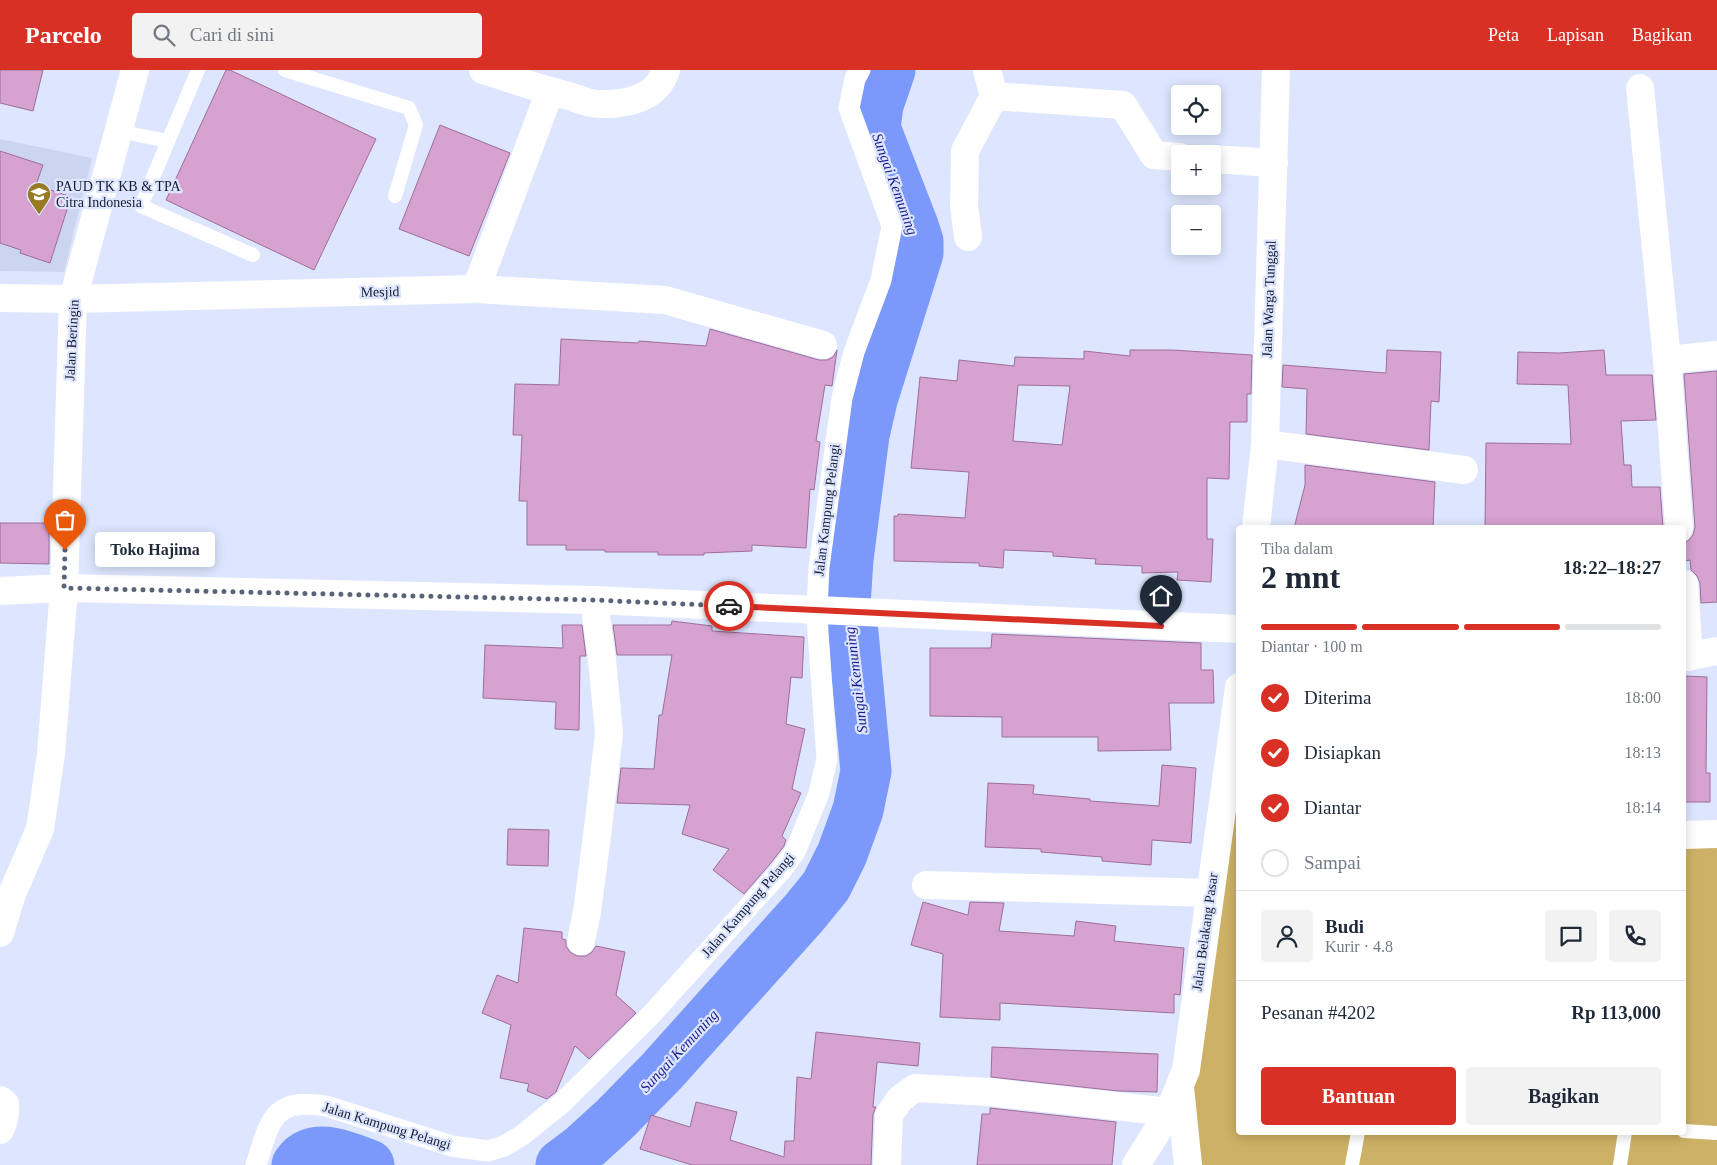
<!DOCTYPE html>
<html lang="id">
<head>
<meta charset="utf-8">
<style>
	body { margin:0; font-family:"Times New Roman",serif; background:#f2f2f3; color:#1f2937; height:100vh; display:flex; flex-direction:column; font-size:19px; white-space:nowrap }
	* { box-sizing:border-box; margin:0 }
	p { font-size:16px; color:#747a83 }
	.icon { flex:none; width:28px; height:28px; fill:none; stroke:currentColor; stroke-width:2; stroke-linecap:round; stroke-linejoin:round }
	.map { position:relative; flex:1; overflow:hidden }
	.panel { position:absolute; left:1236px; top:455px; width:450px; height:610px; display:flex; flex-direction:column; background:#fff; border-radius:5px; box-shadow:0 2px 12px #0003 }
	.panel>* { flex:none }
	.controls { position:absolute; left:1171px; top:15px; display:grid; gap:10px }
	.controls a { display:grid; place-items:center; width:50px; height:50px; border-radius:5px; background:#fff; box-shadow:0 2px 12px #0003; font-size:25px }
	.pin { position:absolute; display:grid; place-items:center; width:42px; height:42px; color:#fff; margin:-51px -21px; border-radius:50% 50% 50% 0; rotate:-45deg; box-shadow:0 0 5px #0007 }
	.pin .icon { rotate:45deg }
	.courier { position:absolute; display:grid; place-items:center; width:50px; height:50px; margin:-25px; border:4px solid #d93025; border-radius:50%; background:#fff; color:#222; box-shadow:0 1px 6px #0007 }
	.bubble { position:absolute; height:35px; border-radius:5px; background:#fff; box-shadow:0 2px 12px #0003; font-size:16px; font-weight:600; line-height:35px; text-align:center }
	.headline em { font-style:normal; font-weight:600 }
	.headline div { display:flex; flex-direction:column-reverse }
	.headline { display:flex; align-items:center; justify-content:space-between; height:85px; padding:0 25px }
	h1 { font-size:32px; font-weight:600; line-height:38px }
	.bar { display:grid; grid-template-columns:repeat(4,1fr); gap:8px 5px; align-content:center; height:60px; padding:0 25px }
	.bar i { height:6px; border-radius:4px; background:#e0e1e3 }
	.bar .current { background:#d93025 }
	.bar p { grid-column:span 4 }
	.line { display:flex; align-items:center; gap:12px; padding:0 25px; border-top:1px solid #e0e1e3 }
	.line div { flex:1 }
	.round { display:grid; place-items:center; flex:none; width:52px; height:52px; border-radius:5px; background:#f2f2f3 }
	ol { padding:0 25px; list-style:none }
	li { display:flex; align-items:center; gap:15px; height:55px }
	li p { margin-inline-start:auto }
	li .icon { padding:5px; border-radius:50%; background:#d93025; color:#fff; stroke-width:4 }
	li:last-child { color:#747a83 }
	li i { width:28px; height:28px; border:2px solid #e0e1e3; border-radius:50% }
	.button { display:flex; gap:10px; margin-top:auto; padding:10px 25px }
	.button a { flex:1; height:58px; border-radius:5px; background:#d93025; color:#fff; font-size:20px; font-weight:600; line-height:58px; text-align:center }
	.button a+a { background:#f2f2f3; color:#1f2937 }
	header { display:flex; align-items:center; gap:30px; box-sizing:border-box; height:70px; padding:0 25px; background:#d93025; color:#fff }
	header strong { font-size:24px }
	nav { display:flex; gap:28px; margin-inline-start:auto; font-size:18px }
	.search { width:350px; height:45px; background:#f2f2f3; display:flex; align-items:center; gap:12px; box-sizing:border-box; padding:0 18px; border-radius:5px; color:#747a83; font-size:19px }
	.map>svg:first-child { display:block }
</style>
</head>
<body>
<header>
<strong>Parcelo</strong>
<div class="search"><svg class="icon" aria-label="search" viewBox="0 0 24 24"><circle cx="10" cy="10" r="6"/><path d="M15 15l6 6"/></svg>Cari di sini</div>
<nav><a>Peta</a><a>Lapisan</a><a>Bagikan</a></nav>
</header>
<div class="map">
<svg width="1717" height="1095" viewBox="0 0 1717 1095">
	<rect width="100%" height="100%" fill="#dde6fe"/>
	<path fill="#ccd5f0" d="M0,69L92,88L64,202L0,201Z"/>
	<path fill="#ccb166" d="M1230,733H1239V1062H1684V775L1717,776V1095H1175Z"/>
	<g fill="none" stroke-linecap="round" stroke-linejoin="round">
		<g stroke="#7b98fb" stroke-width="51">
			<path d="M297,1095C313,1070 347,1087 369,1095"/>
			<path d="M561,1095L581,1080L615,1049L662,1001L804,843L826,816L842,784L858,740L866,701L853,563L845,535L848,489L864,365L872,330L918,183V171L913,156L875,58L878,35L890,0"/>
		</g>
	</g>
	<g fill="#d6a2d0" stroke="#9e6e99" fill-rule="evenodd">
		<path d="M0,0H43L33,41L0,33Z"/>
		<path d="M226,0H230L376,69L314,200L166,130Z"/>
		<path d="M440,55L510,83L469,186L399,159Z"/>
		<path d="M0,81L43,95L36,115L71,127L50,193L20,183L21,180L0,173Z"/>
		<path d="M710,259L819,290H827L833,287L837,280L832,316L825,315L816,371L820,372L814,420L810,419L806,478L752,475V481L704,483V485H658V482H605V480H566V475H527V431H519L522,365H513L515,314L559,315L561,269L638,273L639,271L706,276Z"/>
		<path d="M1130,280H1172L1252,285L1251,324H1247V352H1230L1229,409L1207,408V469H1213L1211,512L1177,510L1178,502L1142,503V496L1095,494L1096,489L1053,486V482L1004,480L1003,498L979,496V493L894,491V446H898V444L965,448L969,402L911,398L920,307L957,311L959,290L1014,296L1015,287L1084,289V281L1130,286ZM1018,315L1070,316L1062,375L1013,371Z"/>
		<path d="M1387,280L1441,282L1439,332L1431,331L1429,380L1306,364L1307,319L1282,317L1283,295L1386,303Z"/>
		<path d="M1604,280L1606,305H1652L1656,350L1621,351L1624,395H1631L1632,417H1660L1663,458H1485L1486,373L1571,374L1568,315L1517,314L1518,282L1559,283Z"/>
		<path d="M1717,301V532L1701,533L1700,513L1697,506L1691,500L1690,490L1685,491L1684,472L1688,471L1693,465L1695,457L1684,304Z"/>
		<path d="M1305,395L1435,412L1433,458H1294L1305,415Z"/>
		<path d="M0,453H49V494L0,493Z"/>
		<path d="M672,551L712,556V561L804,567L802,608L791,607L786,654L805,659L792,719L801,723L782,766L786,770L784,776L770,794L744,824L713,800L729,779L682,764L690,735L617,733L621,698L654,699L659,645H662L672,585H617L613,555H671Z"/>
		<path d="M562,555H582L586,586H580L579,660L555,659L556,632L483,628L485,575L563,578Z"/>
		<path d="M992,564L1201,573V600H1213L1214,633H1169L1171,680L1098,681V667H1002V647L930,646V578H991Z"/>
		<path d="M1684,606L1707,607L1706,703H1710V732H1684Z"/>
		<path d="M1162,695L1196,698L1191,773L1152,770L1151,795L1102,791V787L1041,782V779L985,777L988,713L1034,715L1033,724L1090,729V731L1159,736Z"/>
		<path d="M508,759L549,760L548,796L507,795Z"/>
		<path d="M923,832L968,845L970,832L1004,833L999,861L1074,866L1076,851L1116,856L1114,871L1184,878L1180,925L1174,924V943L1000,933V950L940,947L943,884L911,875Z"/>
		<path d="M524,858L562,862V869L566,870V876L570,882L577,886H586L592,882L596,876L625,882L616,925L636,943L589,989L575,976L556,1022L547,1029L527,1021L529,1014L500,1008L511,955L482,943L497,905L518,913Z"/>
		<path d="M816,962L920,973L918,996L877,992L873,1037H876L873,1044L871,1095H692L640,1079L651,1045L690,1057L696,1032L737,1042L730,1070L784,1087L785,1071H794L797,1007L811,1009Z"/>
		<path d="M992,977L1158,984L1157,1022L1118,1021L991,1007Z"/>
		<path d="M990,1038L1116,1052L1112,1095H977L982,1044H990Z"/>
	</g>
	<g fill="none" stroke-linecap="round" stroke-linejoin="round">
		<g stroke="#fff" stroke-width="14">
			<path d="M198,0L141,136L253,185"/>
			<path d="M285,0L409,38L416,55L395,126"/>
			<path d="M118,61L168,71"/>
			<path d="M1684,1061L1717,1063"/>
			<path d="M1352,1095L1358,1062"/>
			<path d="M1620,1095L1625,1062"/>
		</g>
		<path stroke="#fff" stroke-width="21" d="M256,1095C270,1051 272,1027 326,1036L452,1076L488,1081L504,1076L521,1066L562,1033L649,947L780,802L795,782L819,723L827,689L818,562L817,540L819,497L842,328L854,282L881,210L892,156L849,38L855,9L860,0"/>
		<g stroke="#fff" stroke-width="28">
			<path d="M987,0L994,26L1123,35L1154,85L1180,87"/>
			<path d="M1640,18L1667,290L1679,458"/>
			<path d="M1212,89L1274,93"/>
			<path d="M968,167L964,136L965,81L994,26"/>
			<path d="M476,219L665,230L823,275"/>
			<path d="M0,228L73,229L476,219L550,21"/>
			<path d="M1667,290L1717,285"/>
			<path d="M1265,374L1464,400"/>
			<path d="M1684,514L1689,587"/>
			<path d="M926,815L1210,823"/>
			<path d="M0,863L12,824L40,759L51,684L64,518"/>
			<path d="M581,871L587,842L598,758L609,663L602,590L594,530"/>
			<path d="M0,1030L5,1034C6,1044 4,1052 0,1060"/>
			<path d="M887,1095L889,1045L900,1029L915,1018L989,1022L1169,1042"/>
		</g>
		<g stroke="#fff" stroke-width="28">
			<path d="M483,0C512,9 540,19 569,26C578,29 589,34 599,34C625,35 657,29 666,0"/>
			<path d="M1256,458L1265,374L1276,0"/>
			<path d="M64,518L73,229L135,0"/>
			<path d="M0,521L64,518L594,530L1239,559"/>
			<path d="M1684,587L1717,581"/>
			<path d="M1684,765L1717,764"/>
			<path d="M1180,1017L1188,1095"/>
			<path d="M1136,1095L1169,1042L1186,1000L1239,617"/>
		</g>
	</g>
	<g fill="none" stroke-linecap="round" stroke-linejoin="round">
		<path stroke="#5c6379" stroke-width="5" stroke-dasharray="0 9" d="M65,480L64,518L594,530L729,536"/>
		<path stroke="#d93025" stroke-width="6" d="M729,536L1161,556"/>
	</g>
	<defs>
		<g id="school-pin" transform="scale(1.25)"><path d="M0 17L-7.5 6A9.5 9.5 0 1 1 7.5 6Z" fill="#977a22" stroke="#dde6fe"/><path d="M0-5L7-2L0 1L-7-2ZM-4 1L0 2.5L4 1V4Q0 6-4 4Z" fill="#fff"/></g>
	</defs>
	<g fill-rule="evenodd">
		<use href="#school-pin" x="39" y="124"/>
	</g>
	<g text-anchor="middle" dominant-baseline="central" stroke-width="4.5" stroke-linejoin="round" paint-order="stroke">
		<g font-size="14" fill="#161d32" stroke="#dde6fe" text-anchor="start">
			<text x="56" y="116">PAUD TK KB &amp; TPA<tspan x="56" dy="16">Citra Indonesia</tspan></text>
		</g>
		<g font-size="14" fill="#161d32" stroke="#dde6fe">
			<text transform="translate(380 222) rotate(-1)">Mesjid</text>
			<text transform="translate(1269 229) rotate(-88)">Jalan Warga Tunggal</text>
			<text transform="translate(72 270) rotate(-87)">Jalan Beringin</text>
			<text transform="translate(827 440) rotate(-83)">Jalan Kampung Pelangi</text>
			<text transform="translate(748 835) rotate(-49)">Jalan Kampung Pelangi</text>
			<text transform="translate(1205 862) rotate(-82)">Jalan Belakang Pasar</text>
			<text transform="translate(387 1056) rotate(17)">Jalan Kampung Pelangi</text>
		</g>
		<g font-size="15" font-style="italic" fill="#191d8f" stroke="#dde6fe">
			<text transform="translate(895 114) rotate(70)">Sungai Kemuning</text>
			<text transform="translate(856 610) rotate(-97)">Sungai Kemuning</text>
			<text transform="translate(679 981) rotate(-47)">Sungai Kemuning</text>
		</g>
	</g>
</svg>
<div class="controls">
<a><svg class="icon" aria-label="locate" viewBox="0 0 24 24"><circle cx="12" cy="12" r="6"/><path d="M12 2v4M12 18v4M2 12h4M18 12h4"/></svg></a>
<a>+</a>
<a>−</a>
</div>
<div class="pin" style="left:65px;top:480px;background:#ea580c"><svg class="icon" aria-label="bag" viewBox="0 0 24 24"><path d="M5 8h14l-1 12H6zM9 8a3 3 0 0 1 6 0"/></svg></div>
<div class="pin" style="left:1161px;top:556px;background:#1f2937"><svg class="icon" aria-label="home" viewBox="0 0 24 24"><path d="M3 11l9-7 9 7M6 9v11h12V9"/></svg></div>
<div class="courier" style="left:729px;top:536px"><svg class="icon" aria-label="car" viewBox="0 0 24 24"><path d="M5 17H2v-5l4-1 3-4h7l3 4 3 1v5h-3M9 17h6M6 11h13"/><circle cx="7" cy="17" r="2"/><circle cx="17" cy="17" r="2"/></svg></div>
<div class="bubble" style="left:95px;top:462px;width:120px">Toko Hajima</div>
<section class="panel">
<div class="headline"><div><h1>2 mnt</h1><p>Tiba dalam</p></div><em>18:22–18:27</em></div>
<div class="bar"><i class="current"></i><i class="current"></i><i class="current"></i><i></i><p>Diantar · 100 m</p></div>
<ol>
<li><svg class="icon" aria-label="check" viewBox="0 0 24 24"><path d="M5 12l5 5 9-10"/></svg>Diterima<p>18:00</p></li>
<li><svg class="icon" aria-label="check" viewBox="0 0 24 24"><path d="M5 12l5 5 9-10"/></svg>Disiapkan<p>18:13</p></li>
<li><svg class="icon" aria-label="check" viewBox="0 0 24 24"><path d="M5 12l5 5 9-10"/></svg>Diantar<p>18:14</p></li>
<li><i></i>Sampai</li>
</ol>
<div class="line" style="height:90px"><a class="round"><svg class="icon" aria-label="person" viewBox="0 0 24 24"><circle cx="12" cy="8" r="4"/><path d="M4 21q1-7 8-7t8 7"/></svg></a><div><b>Budi</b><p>Kurir · 4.8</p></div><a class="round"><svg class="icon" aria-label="chat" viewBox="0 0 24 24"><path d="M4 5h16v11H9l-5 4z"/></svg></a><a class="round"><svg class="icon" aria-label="phone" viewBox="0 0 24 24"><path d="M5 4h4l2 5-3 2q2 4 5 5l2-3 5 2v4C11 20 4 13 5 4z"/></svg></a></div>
<div class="line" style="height:65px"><div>Pesanan #4202</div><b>Rp 113,000</b></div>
<div class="button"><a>Bantuan</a><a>Bagikan</a></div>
</section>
</div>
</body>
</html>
